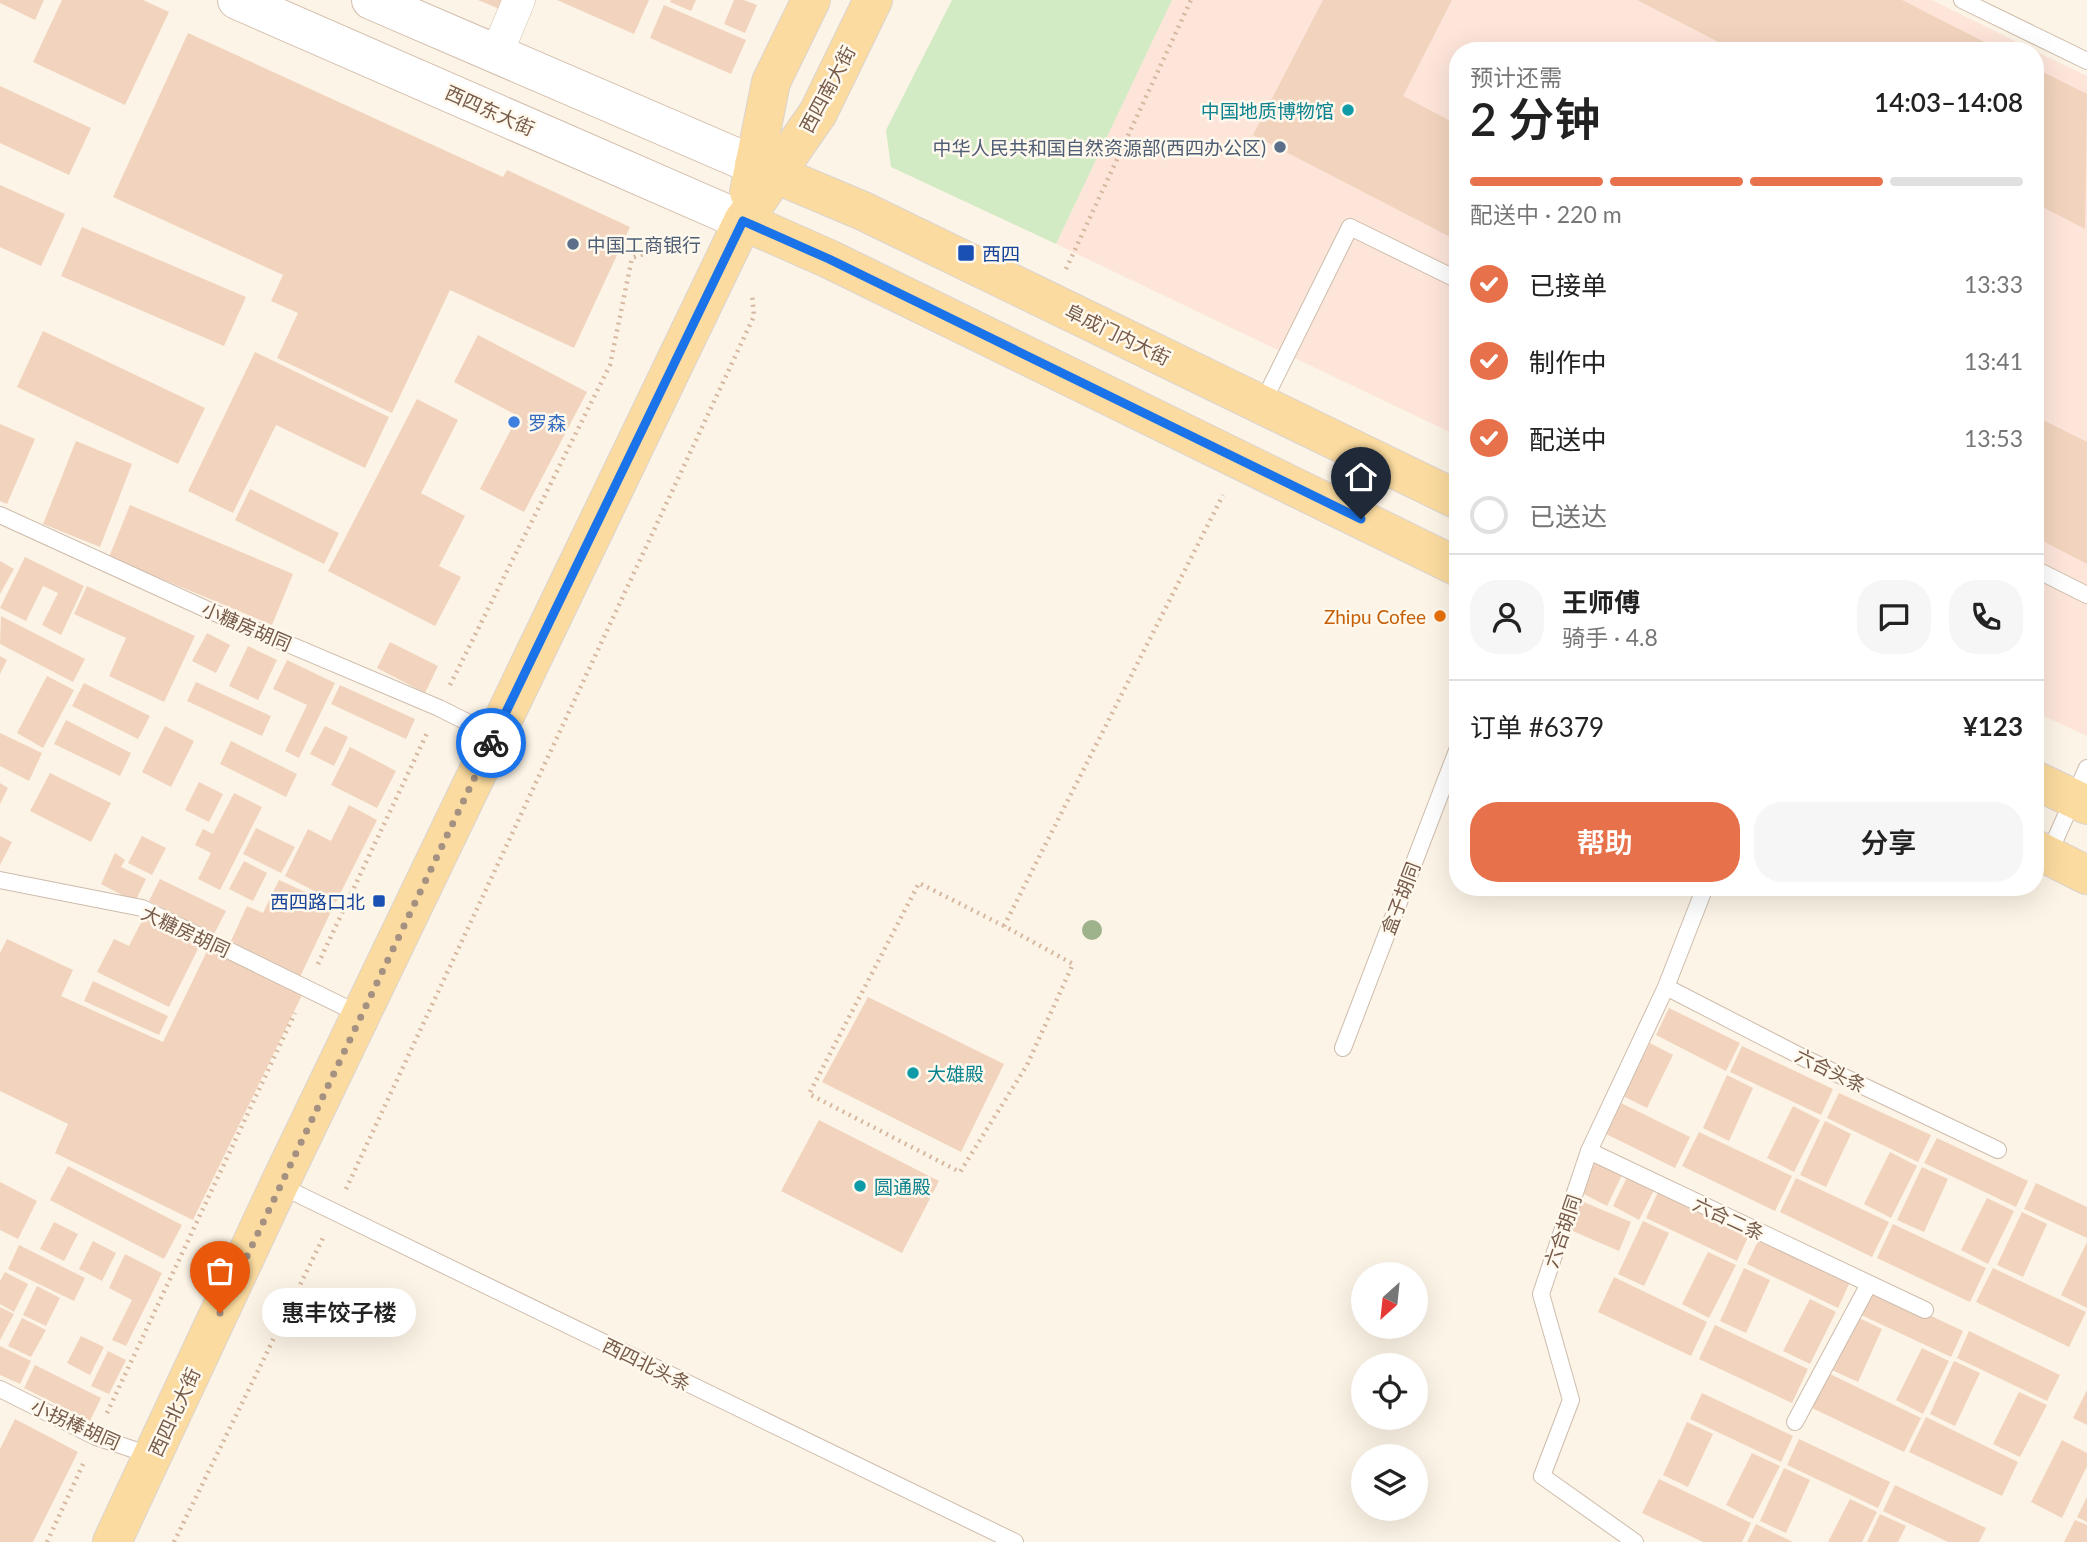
<!DOCTYPE html>
<html lang="zh">
<head>
<meta charset="utf-8">
<style>
	body { margin:0; font-family:Lato,"Noto Sans SC",sans-serif; background:#f6f6f6; color:#222; height:100vh; display:flex; flex-direction:column; font-size:26px; white-space:nowrap }
	* { box-sizing:border-box; margin:0 }
	p { font-size:23px; color:#767676 }
	.icon { flex:none; width:38px; height:38px; fill:none; stroke:currentColor; stroke-width:2; stroke-linecap:round; stroke-linejoin:round }
	.map { position:relative; flex:1; overflow:hidden }
	.drawer { position:absolute; left:1449px; top:42px; width:595px; height:854px; display:flex; flex-direction:column; background:#fff; border-radius:28px; box-shadow:0 7px 28px #0002 }
	.drawer>* { flex:none }
	.needle { width:46px; rotate:207deg }
	.controls { position:absolute; left:1351px; top:1262px; display:grid; gap:14px }
	.controls a { display:grid; place-items:center; width:77px; height:77px; border-radius:50%; background:#fff; box-shadow:0 7px 28px #0002; font-size:35px }
	.pin { position:absolute; display:grid; place-items:center; width:60px; height:60px; color:#fff; margin:-72px -30px; border-radius:50% 50% 50% 0; rotate:-45deg; box-shadow:0 0 7px #0007 }
	.pin .icon { rotate:45deg }
	.courier { position:absolute; display:grid; place-items:center; width:70px; height:70px; margin:-35px; border:5px solid #1a73e8; border-radius:50%; background:#fff; color:#222; box-shadow:0 2px 9px #0007 }
	.bubble { position:absolute; height:49px; border-radius:24px; background:#fff; box-shadow:0 7px 28px #0002; font-size:23px; font-weight:600; line-height:49px; text-align:center }
	.headline em { font-style:normal; font-weight:600 }
	.headline div { display:flex; flex-direction:column-reverse }
	.headline { display:flex; align-items:center; justify-content:space-between; height:119px; padding:0 21px }
	h1 { font-size:46px; font-weight:600; line-height:52px }
	.bar { display:grid; grid-template-columns:repeat(4,1fr); gap:10px 7px; align-content:center; height:84px; padding:0 21px }
	.bar i { height:9px; border-radius:5px; background:#e0e0e0 }
	.bar .on { background:#e7714b }
	.bar p { grid-column:span 4 }
	.line { display:flex; align-items:center; gap:18px; padding:0 21px; border-top:2px solid #e0e0e0 }
	.line div { flex:1 }
	.round { display:grid; place-items:center; flex:none; width:74px; height:74px; border-radius:28px; background:#f6f6f6 }
	ol { padding:0 21px; list-style:none }
	li { display:flex; align-items:center; gap:21px; height:77px }
	li p { margin-inline-start:auto }
	li .icon { padding:7px; border-radius:50%; background:#e7714b; color:#fff; stroke-width:4 }
	li:last-child { color:#767676 }
	li i { width:38px; height:38px; border:4px solid #e0e0e0; border-radius:50% }
	.cta { display:flex; gap:14px; margin-top:auto; padding:14px 21px }
	.cta a { flex:1; height:80px; border-radius:28px; background:#e7714b; color:#fff; font-size:28px; font-weight:600; line-height:80px; text-align:center }
	.cta a+a { background:#f6f6f6; color:#222 }
	.map>svg:first-child { display:block }
</style>
</head>
<body>
<div class="map">
<svg width="2087" height="1542" viewBox="0 0 2087 1542">
	<rect width="100%" height="100%" fill="#fcf4e6"/>
	<g fill="#fde5da">
		<path d="M1171,0H1932L2035,51H1458V436L1056,244Z"/>
		<path d="M2035,51L2087,76V736L2035,712Z"/>
	</g>
	<path fill="#d3ebc4" d="M952,0H1172L1056,244L891,167L886,130Z"/>
	<g fill="#f2d4be">
		<path d="M0,0H44L35,20L0,3Z"/>
		<path d="M62,0H143L169,12L125,105L33,62Z"/>
		<path d="M478,0H506L502,10Z"/>
		<path d="M557,0H649L634,34Z"/>
		<path d="M671,0H696L691,11L670,2Z"/>
		<path d="M734,0H744L757,5L745,33L724,24Z"/>
		<path d="M1323,0H1452L1403,96L1458,125V241L1253,135Z"/>
		<path d="M1637,0H1902L2002,51H1736Z"/>
		<path d="M664,5L746,40L731,74L650,38Z"/>
		<path d="M188,33L503,177L507,170L630,227L574,348L450,290L392,413L277,358L298,313L271,301L283,275L113,197Z"/>
		<path d="M2035,68L2087,94L2085,229L2035,203Z"/>
		<path d="M0,86L91,128L69,175L0,143Z"/>
		<path d="M0,185L65,214L41,266L0,247Z"/>
		<path d="M82,227L246,297L224,346L61,276Z"/>
		<path d="M43,331L205,408L178,464L17,387Z"/>
		<path d="M478,335L587,392L524,512L480,489L518,416L454,382Z"/>
		<path d="M255,352L389,417L365,468L276,425L233,513L188,491Z"/>
		<path d="M417,399L458,420L421,493L465,516L439,566L461,577L435,626L328,571Z"/>
		<path d="M2035,416L2087,442V564L2035,537Z"/>
		<path d="M0,424L35,439L7,504L0,501Z"/>
		<path d="M76,441L132,464L100,547L43,524Z"/>
		<path d="M250,489L339,533L324,564L235,520Z"/>
		<path d="M130,505L293,574L272,625L109,557Z"/>
		<path d="M25,557L84,586L61,635L42,625L58,593L43,586L26,621L0,608Z"/>
		<path d="M0,561L14,569L0,594Z"/>
		<path d="M87,586L195,636L164,702L109,676L126,638L74,614Z"/>
		<path d="M1,616L85,659L73,682L0,644Z"/>
		<path d="M207,633L230,645L216,673L192,661Z"/>
		<path d="M390,642L438,666L425,693L377,668Z"/>
		<path d="M248,646L277,660L258,700L229,686Z"/>
		<path d="M0,656L7,660L0,674Z"/>
		<path d="M287,660L335,683L299,758L285,751L307,705L273,689Z"/>
		<path d="M47,676L74,690L43,748L17,733Z"/>
		<path d="M196,682L271,716L262,736L187,701Z"/>
		<path d="M84,683L150,716L138,739L72,706Z"/>
		<path d="M340,685L415,719L406,739L331,704Z"/>
		<path d="M66,720L131,753L120,776L54,744Z"/>
		<path d="M165,726L194,741L171,787L142,772Z"/>
		<path d="M325,726L348,737L334,766L310,754Z"/>
		<path d="M0,733L42,753L29,781L0,766Z"/>
		<path d="M231,741L297,774L286,797L220,764Z"/>
		<path d="M350,747L396,771L377,808L331,785Z"/>
		<path d="M50,773L111,803L91,842L30,811Z"/>
		<path d="M199,782L223,794L209,822L185,810Z"/>
		<path d="M0,783L8,788L0,804Z"/>
		<path d="M234,793L262,807L220,890L198,879L211,853L195,845L203,829L213,834Z"/>
		<path d="M349,805L377,820L336,902L285,876L308,829L331,841Z"/>
		<path d="M256,828L295,847L281,873L243,854Z"/>
		<path d="M0,836L12,842L0,865Z"/>
		<path d="M142,836L166,848L152,875L128,863Z"/>
		<path d="M115,853L125,860L121,867L146,879L135,902L101,884Z"/>
		<path d="M244,861L267,873L253,901L229,889Z"/>
		<path d="M160,879L226,911L214,934L149,901Z"/>
		<path d="M279,880L334,905L300,977L230,943L247,906L263,913Z"/>
		<path d="M145,915L201,943L169,1007L97,972L114,939L129,946Z"/>
		<path d="M7,939L73,970L61,996L163,1042L209,947L303,993L193,1220L55,1153L68,1124L0,1091V953Z"/>
		<path d="M93,981L168,1016L159,1035L84,1001Z"/>
		<path d="M868,997L1004,1064L961,1152L822,1082Z"/>
		<path d="M1669,1008L1740,1043L1726,1071L1656,1035Z"/>
		<path d="M1650,1043L1673,1055L1647,1108L1623,1096Z"/>
		<path d="M1742,1046L1833,1089L1821,1115L1730,1072Z"/>
		<path d="M1727,1075L1753,1088L1729,1141L1703,1128Z"/>
		<path d="M1839,1093L1931,1135L1918,1162L1827,1118Z"/>
		<path d="M1621,1103L1690,1137L1675,1168L1606,1134Z"/>
		<path d="M1793,1106L1820,1120L1794,1172L1767,1158Z"/>
		<path d="M819,1120L939,1181L902,1253L781,1191Z"/>
		<path d="M1825,1121L1851,1134L1826,1187L1800,1175Z"/>
		<path d="M1699,1132L1792,1176L1775,1211L1682,1166Z"/>
		<path d="M1937,1138L2028,1181L2016,1207L1924,1163Z"/>
		<path d="M1890,1152L1917,1166L1891,1218L1864,1204Z"/>
		<path d="M1596,1161L1622,1175L1607,1206L1580,1192Z"/>
		<path d="M68,1166L182,1225L164,1259L50,1200Z"/>
		<path d="M1922,1167L1948,1179L1924,1232L1897,1220Z"/>
		<path d="M1628,1175L1655,1188L1639,1220L1613,1206Z"/>
		<path d="M1796,1178L1889,1222L1872,1257L1780,1212Z"/>
		<path d="M0,1182L37,1201L18,1239L0,1230Z"/>
		<path d="M2036,1183L2087,1207V1238L2024,1209Z"/>
		<path d="M1658,1192L1749,1235L1737,1261L1646,1218Z"/>
		<path d="M1987,1198L2014,1211L1988,1264L1961,1250Z"/>
		<path d="M1579,1200L1631,1222L1619,1251L1568,1229Z"/>
		<path d="M2022,1212L2047,1224L2023,1277L1997,1265Z"/>
		<path d="M1643,1221L1669,1233L1644,1286L1618,1274Z"/>
		<path d="M54,1222L78,1234L64,1261L40,1249Z"/>
		<path d="M1893,1224L1986,1268L1970,1302L1877,1258Z"/>
		<path d="M1759,1239L1850,1282L1838,1308L1747,1264Z"/>
		<path d="M93,1241L116,1253L102,1281L79,1269Z"/>
		<path d="M2087,1242V1308L2061,1295Z"/>
		<path d="M19,1245L85,1278L74,1301L8,1269Z"/>
		<path d="M1708,1252L1736,1265L1709,1318L1682,1304Z"/>
		<path d="M125,1254L162,1273L126,1346L112,1340L132,1300L109,1288Z"/>
		<path d="M1744,1268L1770,1280L1746,1333L1720,1321Z"/>
		<path d="M1993,1268L2086,1312L2069,1347L1976,1302Z"/>
		<path d="M5,1272L28,1284L14,1312L0,1304V1281Z"/>
		<path d="M1614,1277L1707,1322L1691,1356L1598,1312Z"/>
		<path d="M37,1286L60,1298L46,1326L23,1315Z"/>
		<path d="M1872,1288L1963,1331L1951,1357L1859,1314Z"/>
		<path d="M1810,1299L1836,1312L1810,1364L1783,1351Z"/>
		<path d="M0,1307L14,1314L0,1340Z"/>
		<path d="M1857,1317L1882,1329L1858,1382L1832,1370Z"/>
		<path d="M22,1318L46,1330L31,1357L8,1346Z"/>
		<path d="M1715,1325L1808,1369L1792,1403L1699,1359Z"/>
		<path d="M1969,1331L2060,1375L2047,1401L1957,1358Z"/>
		<path d="M81,1336L104,1347L90,1375L67,1363Z"/>
		<path d="M0,1346L31,1361L20,1384L0,1375Z"/>
		<path d="M1922,1348L1949,1361L1923,1414L1896,1400Z"/>
		<path d="M108,1351L126,1360L109,1394L91,1386Z"/>
		<path d="M1954,1361L1980,1373L1955,1426L1930,1414Z"/>
		<path d="M35,1365L101,1398L90,1421L24,1388Z"/>
		<path d="M1828,1373L1921,1418L1904,1452L1812,1408Z"/>
		<path d="M2087,1390V1425L2073,1418Z"/>
		<path d="M2019,1392L2047,1405L2020,1457L1993,1444Z"/>
		<path d="M1702,1393L1793,1436L1781,1462L1690,1419Z"/>
		<path d="M1926,1417L2018,1462L2002,1496L1909,1452Z"/>
		<path d="M15,1419L78,1452L33,1542H0V1449Z"/>
		<path d="M1687,1422L1713,1434L1688,1487L1663,1475Z"/>
		<path d="M1799,1439L1890,1482L1878,1508L1787,1465Z"/>
		<path d="M2062,1440L2087,1453V1466L2062,1518L2031,1502Z"/>
		<path d="M1752,1453L1780,1466L1753,1519L1726,1505Z"/>
		<path d="M1784,1468L1810,1480L1786,1533L1760,1521Z"/>
		<path d="M1659,1479L1751,1523L1742,1542H1703L1642,1513Z"/>
		<path d="M1895,1485L1986,1528L1979,1542H1948L1883,1511Z"/>
		<path d="M2087,1497V1522L2077,1517Z"/>
		<path d="M1850,1499L1877,1512L1862,1542H1828Z"/>
		<path d="M1880,1514L1906,1526L1898,1542H1867Z"/>
		<path d="M2075,1520L2087,1525V1542H2064Z"/>
		<path d="M1756,1524L1793,1542H1747Z"/>
	</g>
	<g fill="none" stroke-linecap="round" stroke-linejoin="round">
		<g stroke="#cebcac" stroke-width="18">
			<g id="lane">
				<path d="M1962,0L2087,61"/>
				<path d="M1262,404L1350,227L1458,280"/>
				<path d="M0,515L208,610L439,708L495,736"/>
				<path d="M2035,569L2087,595"/>
				<path d="M2048,856L2087,768"/>
				<path d="M0,880L142,908L361,1015"/>
				<path d="M1666,987L1804,1058L1998,1150"/>
				<path d="M1343,1048L1458,748"/>
				<path d="M1589,1151L1925,1310"/>
				<path d="M279,1185L1015,1542"/>
				<path d="M0,1389L96,1437L153,1456"/>
				<path d="M1795,1422L1869,1284"/>
				<path d="M1635,1542L1542,1476L1571,1400L1541,1294L1589,1151L1666,987L1705,887"/>
			</g>
		</g>
		<g stroke="#cebcac" stroke-width="33">
			<path id="street" d="M496,55L519,0"/>
		</g>
		<g stroke="#d3beac" stroke-width="40">
			<g id="secondary">
				<path d="M237,0L743,221"/>
				<path d="M371,0L754,165"/>
			</g>
		</g>
		<g stroke="#dbd4d0" stroke-width="40">
			<g id="primary">
				<path d="M754,165L863,211L1458,500"/>
				<path d="M749,192L771,82L811,0"/>
				<path d="M743,221L829,259L1458,567"/>
				<path d="M2035,780L2087,805"/>
				<path d="M2035,849L2087,875"/>
				<path d="M112,1542L279,1185L743,221L818,113L873,0"/>
			</g>
		</g>
		<g stroke="#d7b7a0" stroke-width="4.5" stroke-dasharray="2 5" stroke-linecap="butt">
			<path d="M1066,269L1191,0"/>
			<path d="M450,685L610,365L632,258L688,239"/>
			<path d="M1004,926L919,883L809,1094L960,1172L1027,1065L1073,964L1004,926L1223,495"/>
			<path d="M318,964L428,731"/>
			<path d="M346,1189L754,316L752,294"/>
			<path d="M107,1413L295,1013"/>
			<path d="M47,1542L84,1462"/>
			<path d="M174,1542L323,1238"/>
		</g>
		<use href="#lane" stroke="#fff" stroke-width="16"/>
		<use href="#street" stroke="#fff" stroke-width="32"/>
		<use href="#secondary" stroke="#fff" stroke-width="38"/>
		<use href="#primary" stroke="#fbdb9f" stroke-width="38"/>
	</g>
	<circle fill="#9eb28c" cx="1092" cy="930" r="10"/>
	<g fill="none" stroke-linecap="round" stroke-linejoin="round">
		<path stroke="#a59181" stroke-width="7" stroke-dasharray="0 12.6" d="M220,1313L491,743"/>
		<path stroke="#1a73e8" stroke-width="9" d="M491,743L743,221L829,259L1361,519"/>
	</g>
	<g fill="#0f9aa8" stroke="#fff8ed" stroke-width="2.5">
		<circle cx="1348" cy="110" r="7"/>
		<circle cx="913" cy="1073" r="7"/>
		<circle cx="860" cy="1186" r="7"/>
	</g>
	<g fill="#5c6f8a" stroke="#fff8ed" stroke-width="2.5">
		<circle cx="1280" cy="147" r="7"/>
		<circle cx="573" cy="244" r="7"/>
	</g>
	<g fill="#1a4fb4" stroke="#fff8ed" stroke-width="2.5">
		<rect x="957" y="244" width="18" height="18" rx="3.5"/>
		<rect x="372" y="894" width="14" height="14" rx="3.5"/>
	</g>
	<circle fill="#3f7fe0" stroke="#fff8ed" stroke-width="2.5" cx="514" cy="422" r="7"/>
	<circle fill="#e8710a" stroke="#fff8ed" stroke-width="2.5" cx="1440" cy="616" r="7"/>
	<g text-anchor="middle" dominant-baseline="central" stroke-width="5" stroke-linejoin="round" paint-order="stroke">
		<g font-size="19" fill="#765b4a" stroke="#fff8ed">
			<text transform="translate(827 89) rotate(-62)">西四南大街</text>
			<text transform="translate(490 110) rotate(24)">西四东大街</text>
			<text transform="translate(1118 334) rotate(26)">阜成门内大街</text>
			<text transform="translate(247 626) rotate(23)">小糖房胡同</text>
			<text transform="translate(1400 898) rotate(-69)">盒子胡同</text>
			<text transform="translate(186 931) rotate(25)">大糖房胡同</text>
			<text transform="translate(1831 1070) rotate(26)">六合头条</text>
			<text transform="translate(1729 1218) rotate(25)">六合二条</text>
			<text transform="translate(1562 1231) rotate(-71)">六合胡同</text>
			<text transform="translate(647 1364) rotate(26)">西四北头条</text>
			<text transform="translate(174 1412) rotate(-65)">西四北大街</text>
			<text transform="translate(76 1424) rotate(24)">小拐棒胡同</text>
		</g>
		<g font-size="19" fill="#0d838f" stroke="#fff8ed" text-anchor="start">
			<text x="1334" y="110" text-anchor="end">中国地质博物馆</text>
			<text x="927" y="1073">大雄殿</text>
			<text x="874" y="1186">圆通殿</text>
		</g>
		<g font-size="19" fill="#4e5e75" stroke="#fff8ed" text-anchor="end">
			<text x="1266" y="147">中华人民共和国自然资源部(西四办公区)</text>
			<text x="587" y="244" text-anchor="start">中国工商银行</text>
		</g>
		<g font-size="19" fill="#164399" stroke="#fff8ed" text-anchor="start">
			<text x="982" y="253">西四</text>
			<text x="365" y="901" text-anchor="end">西四路口北</text>
		</g>
		<g font-size="19" fill="#366cbe" stroke="#fff8ed" text-anchor="start">
			<text x="528" y="422">罗森</text>
		</g>
		<g font-size="19" fill="#c56008" stroke="#fff8ed" text-anchor="end">
			<text x="1426" y="616">Zhipu Cofee</text>
		</g>
	</g>
</svg>
<div class="controls">
<a><svg class="needle" viewBox="-14 -14 28 28"><path d="M0-13l5 13h-10z" fill="#e53935"/><path d="M0 13l5-13h-10z" fill="#767676"/></svg></a>
<a><svg class="icon" aria-label="locate" viewBox="0 0 24 24"><circle cx="12" cy="12" r="6"/><path d="M12 2v4M12 18v4M2 12h4M18 12h4"/></svg></a>
<a><svg class="icon" aria-label="layers" viewBox="0 0 24 24"><path d="M12 4l9 5-9 5-9-5zM3 14l9 5 9-5"/></svg></a>
</div>
<div class="pin" style="left:220px;top:1313px;background:#ea580c"><svg class="icon" aria-label="bag" viewBox="0 0 24 24"><path d="M5 8h14l-1 12H6zM9 8a3 3 0 0 1 6 0"/></svg></div>
<div class="pin" style="left:1361px;top:519px;background:#1f2937"><svg class="icon" aria-label="home" viewBox="0 0 24 24"><path d="M3 11l9-7 9 7M6 9v11h12V9"/></svg></div>
<div class="courier" style="left:491px;top:743px"><svg class="icon" aria-label="bike" viewBox="0 0 24 24"><circle cx="6" cy="16" r="4"/><circle cx="18" cy="16" r="4"/><path d="M6 16l4-8h5l3 8M10 8l3 8H6M13 5h3"/></svg></div>
<div class="bubble" style="left:262px;top:1288px;width:154px">惠丰饺子楼</div>
<section class="drawer">
<div class="headline"><div><h1>2 分钟</h1><p>预计还需</p></div><em>14:03–14:08</em></div>
<div class="bar"><i class="on"></i><i class="on"></i><i class="on"></i><i></i><p>配送中 · 220 m</p></div>
<ol>
<li><svg class="icon" aria-label="check" viewBox="0 0 24 24"><path d="M5 12l5 5 9-10"/></svg>已接单<p>13:33</p></li>
<li><svg class="icon" aria-label="check" viewBox="0 0 24 24"><path d="M5 12l5 5 9-10"/></svg>制作中<p>13:41</p></li>
<li><svg class="icon" aria-label="check" viewBox="0 0 24 24"><path d="M5 12l5 5 9-10"/></svg>配送中<p>13:53</p></li>
<li><i></i>已送达</li>
</ol>
<div class="line" style="height:126px"><a class="round"><svg class="icon" aria-label="person" viewBox="0 0 24 24"><circle cx="12" cy="8" r="4"/><path d="M4 21q1-7 8-7t8 7"/></svg></a><div><b>王师傅</b><p>骑手 · 4.8</p></div><a class="round"><svg class="icon" aria-label="chat" viewBox="0 0 24 24"><path d="M4 5h16v11H9l-5 4z"/></svg></a><a class="round"><svg class="icon" aria-label="phone" viewBox="0 0 24 24"><path d="M5 4h4l2 5-3 2q2 4 5 5l2-3 5 2v4C11 20 4 13 5 4z"/></svg></a></div>
<div class="line" style="height:91px"><div>订单 #6379</div><b>¥123</b></div>
<div class="cta"><a>帮助</a><a>分享</a></div>
</section>
</div>
</body>
</html>
